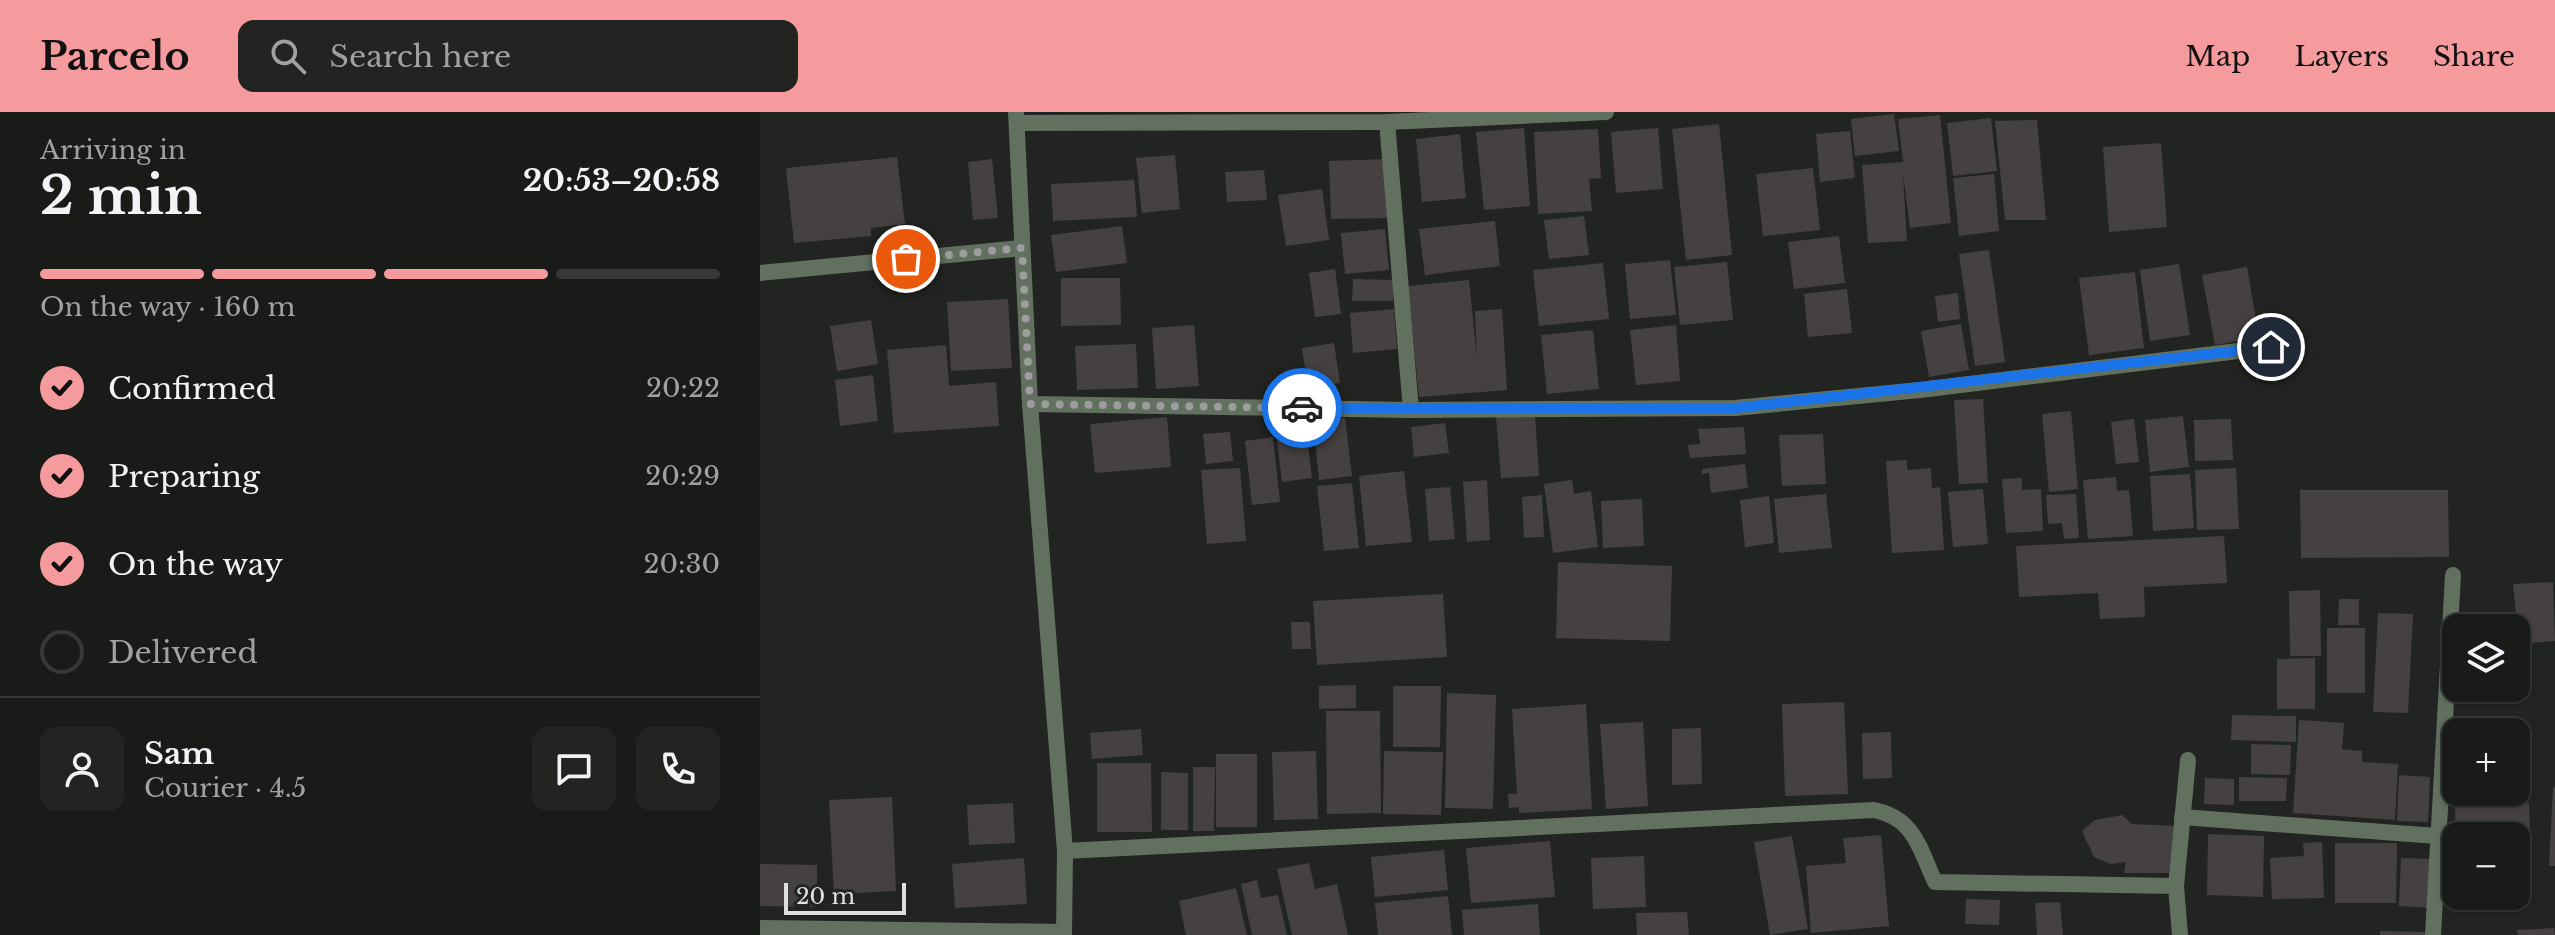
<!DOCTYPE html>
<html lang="en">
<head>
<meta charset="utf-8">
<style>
	body { margin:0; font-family:"Libre Baskerville",serif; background:#222422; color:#f1f3f6; height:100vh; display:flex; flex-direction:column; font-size:30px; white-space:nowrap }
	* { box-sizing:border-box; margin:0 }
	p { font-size:26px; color:#9fa1a2 }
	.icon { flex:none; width:44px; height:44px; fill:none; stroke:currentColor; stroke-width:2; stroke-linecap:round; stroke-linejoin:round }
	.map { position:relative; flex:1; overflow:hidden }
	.details { display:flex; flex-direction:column; background:#191b19; width:760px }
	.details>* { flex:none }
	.tools { position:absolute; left:1682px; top:502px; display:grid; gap:16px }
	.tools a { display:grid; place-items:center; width:88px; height:88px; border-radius:16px; background:#191b19; box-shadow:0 2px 6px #0004,0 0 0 2px #373938; font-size:40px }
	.scale { position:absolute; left:24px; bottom:20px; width:122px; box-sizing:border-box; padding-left:8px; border:4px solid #dfe0de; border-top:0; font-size:22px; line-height:28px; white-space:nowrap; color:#dfe0de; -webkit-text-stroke:6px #212421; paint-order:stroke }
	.pin { position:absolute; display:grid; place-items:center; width:68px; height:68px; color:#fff; margin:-34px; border:4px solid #fff; border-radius:50%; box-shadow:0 2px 8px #0007 }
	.courier { position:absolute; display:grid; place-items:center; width:80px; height:80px; margin:-40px; border:6px solid #1a73e8; border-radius:50%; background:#fff; color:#222; box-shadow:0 2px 10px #0007 }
	.headline em { font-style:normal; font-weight:700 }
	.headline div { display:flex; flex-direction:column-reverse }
	.headline { display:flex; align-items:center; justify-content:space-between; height:136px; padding:0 40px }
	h1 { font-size:52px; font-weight:700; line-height:60px }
	.bar { display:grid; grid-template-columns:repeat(4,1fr); gap:12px 8px; align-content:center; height:96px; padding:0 40px }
	.bar i { height:10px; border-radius:6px; background:#373938 }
	.bar .current { background:#f59b9d }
	.bar p { grid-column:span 4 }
	.line { display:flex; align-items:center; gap:20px; padding:0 40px; border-top:2px solid #373938 }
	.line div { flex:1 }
	.round { display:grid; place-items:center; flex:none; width:84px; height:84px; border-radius:16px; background:#222422 }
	ol { padding:0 40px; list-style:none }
	li { display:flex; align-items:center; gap:24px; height:88px }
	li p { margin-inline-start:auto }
	li .icon { padding:8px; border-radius:50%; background:#f59b9d; color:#111; stroke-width:4 }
	li:last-child { color:#9fa1a2 }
	li i { width:44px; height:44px; border:4px solid #373938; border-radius:50% }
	header { display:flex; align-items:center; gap:48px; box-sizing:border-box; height:112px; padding:0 40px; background:#f59b9d; color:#111 }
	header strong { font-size:38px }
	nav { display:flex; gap:44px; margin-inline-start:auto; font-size:28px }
	.search { width:560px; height:72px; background:#222422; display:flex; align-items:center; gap:20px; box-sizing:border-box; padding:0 28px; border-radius:16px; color:#9fa1a2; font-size:30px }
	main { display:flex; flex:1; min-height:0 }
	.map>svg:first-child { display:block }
</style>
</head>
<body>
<header>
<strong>Parcelo</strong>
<div class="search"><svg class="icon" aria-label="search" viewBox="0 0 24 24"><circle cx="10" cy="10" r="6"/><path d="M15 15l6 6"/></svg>Search here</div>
<nav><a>Map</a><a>Layers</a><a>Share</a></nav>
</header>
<main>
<section class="details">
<div class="headline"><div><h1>2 min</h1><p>Arriving in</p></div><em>20:53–20:58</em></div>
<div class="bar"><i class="current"></i><i class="current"></i><i class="current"></i><i></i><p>On the way · 160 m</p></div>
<ol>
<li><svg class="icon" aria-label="check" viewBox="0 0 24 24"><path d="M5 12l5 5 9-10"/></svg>Confirmed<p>20:22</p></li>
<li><svg class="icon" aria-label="check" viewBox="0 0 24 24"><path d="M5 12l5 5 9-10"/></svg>Preparing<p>20:29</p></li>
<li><svg class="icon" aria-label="check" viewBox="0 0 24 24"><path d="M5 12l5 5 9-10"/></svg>On the way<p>20:30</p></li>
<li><i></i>Delivered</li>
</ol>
<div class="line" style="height:144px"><a class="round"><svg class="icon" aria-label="person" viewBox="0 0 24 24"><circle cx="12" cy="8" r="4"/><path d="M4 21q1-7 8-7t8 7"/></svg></a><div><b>Sam</b><p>Courier · 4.5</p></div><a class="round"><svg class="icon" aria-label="chat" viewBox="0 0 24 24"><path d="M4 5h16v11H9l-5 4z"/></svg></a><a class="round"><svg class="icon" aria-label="phone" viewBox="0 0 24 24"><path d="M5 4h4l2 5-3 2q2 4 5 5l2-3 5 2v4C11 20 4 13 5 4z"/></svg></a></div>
</section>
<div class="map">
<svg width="1795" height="823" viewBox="0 0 1795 823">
	<rect width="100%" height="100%" fill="#212421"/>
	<g fill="#464141">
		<path d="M1134,2L1139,39L1095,44L1091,7Z"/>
		<path d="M1180,3L1191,111L1150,116L1143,62L1147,129L1108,131L1102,53L1143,50L1138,7Z"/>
		<path d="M1231,6L1237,59L1193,64L1187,11Z"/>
		<path d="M1277,8L1286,108H1245L1235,9Z"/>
		<path d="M959,12L972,143L926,148L912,17Z"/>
		<path d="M764,16L770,94L724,98L716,20Z"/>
		<path d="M898,16L903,77L856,81L851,20Z"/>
		<path d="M838,17L841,66L829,67L832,99L778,102L774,20Z"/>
		<path d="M1090,19L1095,66L1060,70L1056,22Z"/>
		<path d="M700,22L706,86L662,90L656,27Z"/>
		<path d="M1401,31L1407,115L1349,120L1343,35Z"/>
		<path d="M415,43L420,97L382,101L376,46Z"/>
		<path d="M137,45L145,112L111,116V124L34,131L26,56Z"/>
		<path d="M232,47L238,106L213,108L208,50Z"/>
		<path d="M627,47L629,106L571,107L569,49Z"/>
		<path d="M1053,56L1060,118L1003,124L996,62Z"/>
		<path d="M504,58L507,88L467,90L465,60Z"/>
		<path d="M1234,62L1239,119L1199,124L1193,66Z"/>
		<path d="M374,68L377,105L293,109L291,72Z"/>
		<path d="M562,77L569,128L526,134L518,83Z"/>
		<path d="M824,104L829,143L789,147L784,108Z"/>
		<path d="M735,109L740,154L665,163L659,117Z"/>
		<path d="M362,114L367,151L296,160L291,123Z"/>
		<path d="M625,117L629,158L585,162L581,121Z"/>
		<path d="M1079,124L1085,171L1034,177L1028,130Z"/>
		<path d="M1229,138L1245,250L1215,254L1199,142Z"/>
		<path d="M910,148L916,203L870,207L865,152Z"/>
		<path d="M967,150L973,208L920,213L914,155Z"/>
		<path d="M843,151L849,207L779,214L773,158Z"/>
		<path d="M1419,152L1430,223L1390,229L1380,158Z"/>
		<path d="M1487,155L1499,225L1455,233L1442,163Z"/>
		<path d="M575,157L581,202L555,205L549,161Z"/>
		<path d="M1375,160L1384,236L1329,243L1319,166Z"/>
		<path d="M301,166H360L361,213L301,214Z"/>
		<path d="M593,167L633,168V189H592Z"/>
		<path d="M709,168L717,246L715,199L742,197L747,278L659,285L648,174Z"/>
		<path d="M1087,177L1092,221L1048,225L1044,182Z"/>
		<path d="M1198,181L1200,207L1178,210L1175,184Z"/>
		<path d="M248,187L252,256L191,259L187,190Z"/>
		<path d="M634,197L637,237L593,241L590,201Z"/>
		<path d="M111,208L118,252L77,259L70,214Z"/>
		<path d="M1201,212L1209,258L1169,265L1161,219Z"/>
		<path d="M434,213L439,274L396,277L392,216Z"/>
		<path d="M916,213L920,269L876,273L870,218Z"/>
		<path d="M833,218L839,277L787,282L781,223Z"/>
		<path d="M574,231L580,271L548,276L542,236Z"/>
		<path d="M376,232L378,276L317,278L315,234Z"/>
		<path d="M186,233L189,274L236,270L239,314L134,321L127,238Z"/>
		<path d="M113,263L118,309L80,314L75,268Z"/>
		<path d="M1223,287L1228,371L1199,372L1194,288Z"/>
		<path d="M1311,299L1318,377L1289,380L1282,302Z"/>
		<path d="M775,303L779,364L741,366L736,305Z"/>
		<path d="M1423,304L1429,355L1390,360L1385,308Z"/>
		<path d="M407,305L411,355L335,361L330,312Z"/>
		<path d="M585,306L592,364L559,368L553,309Z"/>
		<path d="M1374,307L1379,350L1356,352L1351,310Z"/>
		<path d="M1471,307L1473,348L1435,349L1434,308Z"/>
		<path d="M685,311L689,341L654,345L651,315Z"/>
		<path d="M984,315L986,342L930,346L928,333L940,332L938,317Z"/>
		<path d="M470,320L473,349L446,352L443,322Z"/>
		<path d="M1063,322L1066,372L1022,374L1019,323Z"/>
		<path d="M513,325L520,390L492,393L485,329Z"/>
		<path d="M547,325L552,366L522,370L517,328Z"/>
		<path d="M1147,348V358L1171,356L1172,376L1180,375L1184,438L1132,441L1126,349Z"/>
		<path d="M985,352L988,376L951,381L949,361L942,362V357Z"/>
		<path d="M480,356L486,429L447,432L441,358Z"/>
		<path d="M1476,356L1479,417L1437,418L1435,358Z"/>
		<path d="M644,359L652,430L606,434L599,364Z"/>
		<path d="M1430,362L1434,416L1393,419L1390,364Z"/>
		<path d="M1356,365L1357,379L1369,378L1373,424L1328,427L1323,368Z"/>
		<path d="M1262,366V378L1281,377L1283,419L1246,421L1242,367Z"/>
		<path d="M727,368L730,428L707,430L703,370Z"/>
		<path d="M812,368L814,382L831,379L838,435L793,441L784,372Z"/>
		<path d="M592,371L599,436L564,439L557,374Z"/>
		<path d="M690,375L695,427L669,429L665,377Z"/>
		<path d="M1223,377L1228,432L1193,435L1188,380Z"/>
		<path d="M1540,378H1688L1689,445L1541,446Z"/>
		<path d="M1066,382L1072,436L1019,441L1014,387Z"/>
		<path d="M1316,382L1319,426L1304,427L1302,411L1288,412L1286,383Z"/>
		<path d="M782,383L784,425L764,426L762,385Z"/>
		<path d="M1009,384L1014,431L985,435L980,388Z"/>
		<path d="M882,387L884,434L843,436L841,389Z"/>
		<path d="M1464,424L1467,471L1384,475L1385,505L1340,507L1338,481L1259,485L1256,434Z"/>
		<path d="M798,450L912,454L910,529L796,526Z"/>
		<path d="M1793,470L1795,529L1759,532L1753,472Z"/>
		<path d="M1560,478L1561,544H1530L1529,479Z"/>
		<path d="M683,482L687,545L557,553L553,489Z"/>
		<path d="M1579,487H1599V513H1578Z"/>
		<path d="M1618,501L1653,502L1648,601L1613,600Z"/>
		<path d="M531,510H550L551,537H532Z"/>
		<rect x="1567" y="516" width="38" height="65"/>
		<path d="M1555,546V597H1517V547Z"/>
		<path d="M596,573V596L559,597V574Z"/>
		<path d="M633,574H681L680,635H633Z"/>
		<path d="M687,581L736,583L733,697L685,696Z"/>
		<path d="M1084,590L1088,682L1025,684L1022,592Z"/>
		<path d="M826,592L832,697L759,701V695L749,696L748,682H757L752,597Z"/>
		<path d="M566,599H620L621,701L567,702Z"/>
		<path d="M1472,603L1536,604V630L1471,628Z"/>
		<path d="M1539,608L1584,611L1582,637L1602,639V650L1638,652L1635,708L1533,701Z"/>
		<path d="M883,610L888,694L846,697L840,612Z"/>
		<path d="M941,616L942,672L912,673V617Z"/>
		<path d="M381,617L383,643L332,647L330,621Z"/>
		<path d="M1131,620L1132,666L1103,667L1102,621Z"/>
		<path d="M1491,632L1531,633L1530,663L1491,662Z"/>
		<path d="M556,639L558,707L514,708L512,640Z"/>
		<path d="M624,639L683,640L681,703L623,702Z"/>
		<rect x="456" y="642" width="41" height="73"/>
		<path d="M337,651H391L392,720H337Z"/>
		<path d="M433,655H455L454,719H433Z"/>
		<path d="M401,660L428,661V718H401Z"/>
		<path d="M1639,663L1670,665L1668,710L1637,709Z"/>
		<path d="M1479,665L1527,666L1526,689H1479Z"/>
		<path d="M1445,666L1474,667V693L1444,692Z"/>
		<path d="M1793,675L1795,676V754H1789Z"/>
		<path d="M132,685L136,779L74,782L69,688Z"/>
		<path d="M253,691L255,731L209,733L207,693Z"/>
		<path d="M1769,691L1771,754H1756V724H1696L1695,694Z"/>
		<path d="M1362,703L1372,712L1414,714L1409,761H1364L1366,750L1350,752L1334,745L1322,719L1335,708Z"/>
		<path d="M1448,722L1504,724L1503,785L1447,783Z"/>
		<path d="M1121,723L1129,814L1051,821L1046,754L1086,751L1083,726Z"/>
		<path d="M1032,724L1048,817L1010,823L994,730Z"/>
		<path d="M790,729L795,785L711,791L706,736Z"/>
		<path d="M1562,730L1564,786L1512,787L1510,746L1544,744L1543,731Z"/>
		<path d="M1575,731H1637L1636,791H1575Z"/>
		<path d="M684,738L688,778L615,785L611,745Z"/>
		<path d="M884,744L886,795L833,797L831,746Z"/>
		<path d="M264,746L267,792L195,796L192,752Z"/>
		<path d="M1641,746L1672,747L1670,796L1639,794Z"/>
		<path d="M549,751L555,777L577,772L588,823H532L517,757Z"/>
		<path d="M0,752L57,753V795L0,794Z"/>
		<path d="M497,768L501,786L518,783L527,823H492L481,772Z"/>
		<path d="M476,776L487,823H426L419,789Z"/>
		<path d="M688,784L692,823H618L615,791Z"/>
		<path d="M1206,787L1240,788L1239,813L1205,812Z"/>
		<path d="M1300,790L1303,823H1277L1275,791Z"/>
		<path d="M778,792L780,823H704L702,798Z"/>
		<path d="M927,800L929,823H877L876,801Z"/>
		<path d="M1794,816L1795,823H1758L1757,818Z"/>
		<path d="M1620,819L1668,820V823H1620Z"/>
	</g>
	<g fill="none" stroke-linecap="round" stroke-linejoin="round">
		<g stroke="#627060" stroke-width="16">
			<path d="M256,0L270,292L305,739L304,823"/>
			<path d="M627,10L651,298"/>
			<path d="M257,11L627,10L846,0"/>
			<path d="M0,161L262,136"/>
			<path d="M270,292L651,298L975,296L1160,278L1511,235"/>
			<path d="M1422,705L1677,724"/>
			<path d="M305,739L1114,698C1154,706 1159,735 1175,770L1416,774"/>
			<path d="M0,816L304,820"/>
			<path d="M1420,823L1416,774L1428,648"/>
			<path d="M1673,823L1693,463"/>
		</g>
	</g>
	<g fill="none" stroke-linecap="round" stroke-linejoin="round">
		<path stroke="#9c9e9c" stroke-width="8" stroke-dasharray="0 14.4" d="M146,147L262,136L270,292L542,296"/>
		<path stroke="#1a73e8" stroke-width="10" d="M542,296H975L1511,235"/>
	</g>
</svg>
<div class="tools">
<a><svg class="icon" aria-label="layers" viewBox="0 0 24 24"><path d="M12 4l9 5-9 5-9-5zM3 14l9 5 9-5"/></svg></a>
<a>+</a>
<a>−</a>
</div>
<div class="scale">20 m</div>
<div class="pin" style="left:146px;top:147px;background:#ea580c"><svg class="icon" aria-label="bag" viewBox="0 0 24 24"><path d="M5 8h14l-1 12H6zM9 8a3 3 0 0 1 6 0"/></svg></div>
<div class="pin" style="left:1511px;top:235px;background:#1f2937"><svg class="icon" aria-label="home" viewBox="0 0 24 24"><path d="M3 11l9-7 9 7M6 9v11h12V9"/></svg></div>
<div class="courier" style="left:542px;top:296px"><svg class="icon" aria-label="car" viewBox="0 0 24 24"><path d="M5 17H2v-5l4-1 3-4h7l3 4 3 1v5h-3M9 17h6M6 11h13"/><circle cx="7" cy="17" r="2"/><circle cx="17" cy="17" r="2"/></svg></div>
</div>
</main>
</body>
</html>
